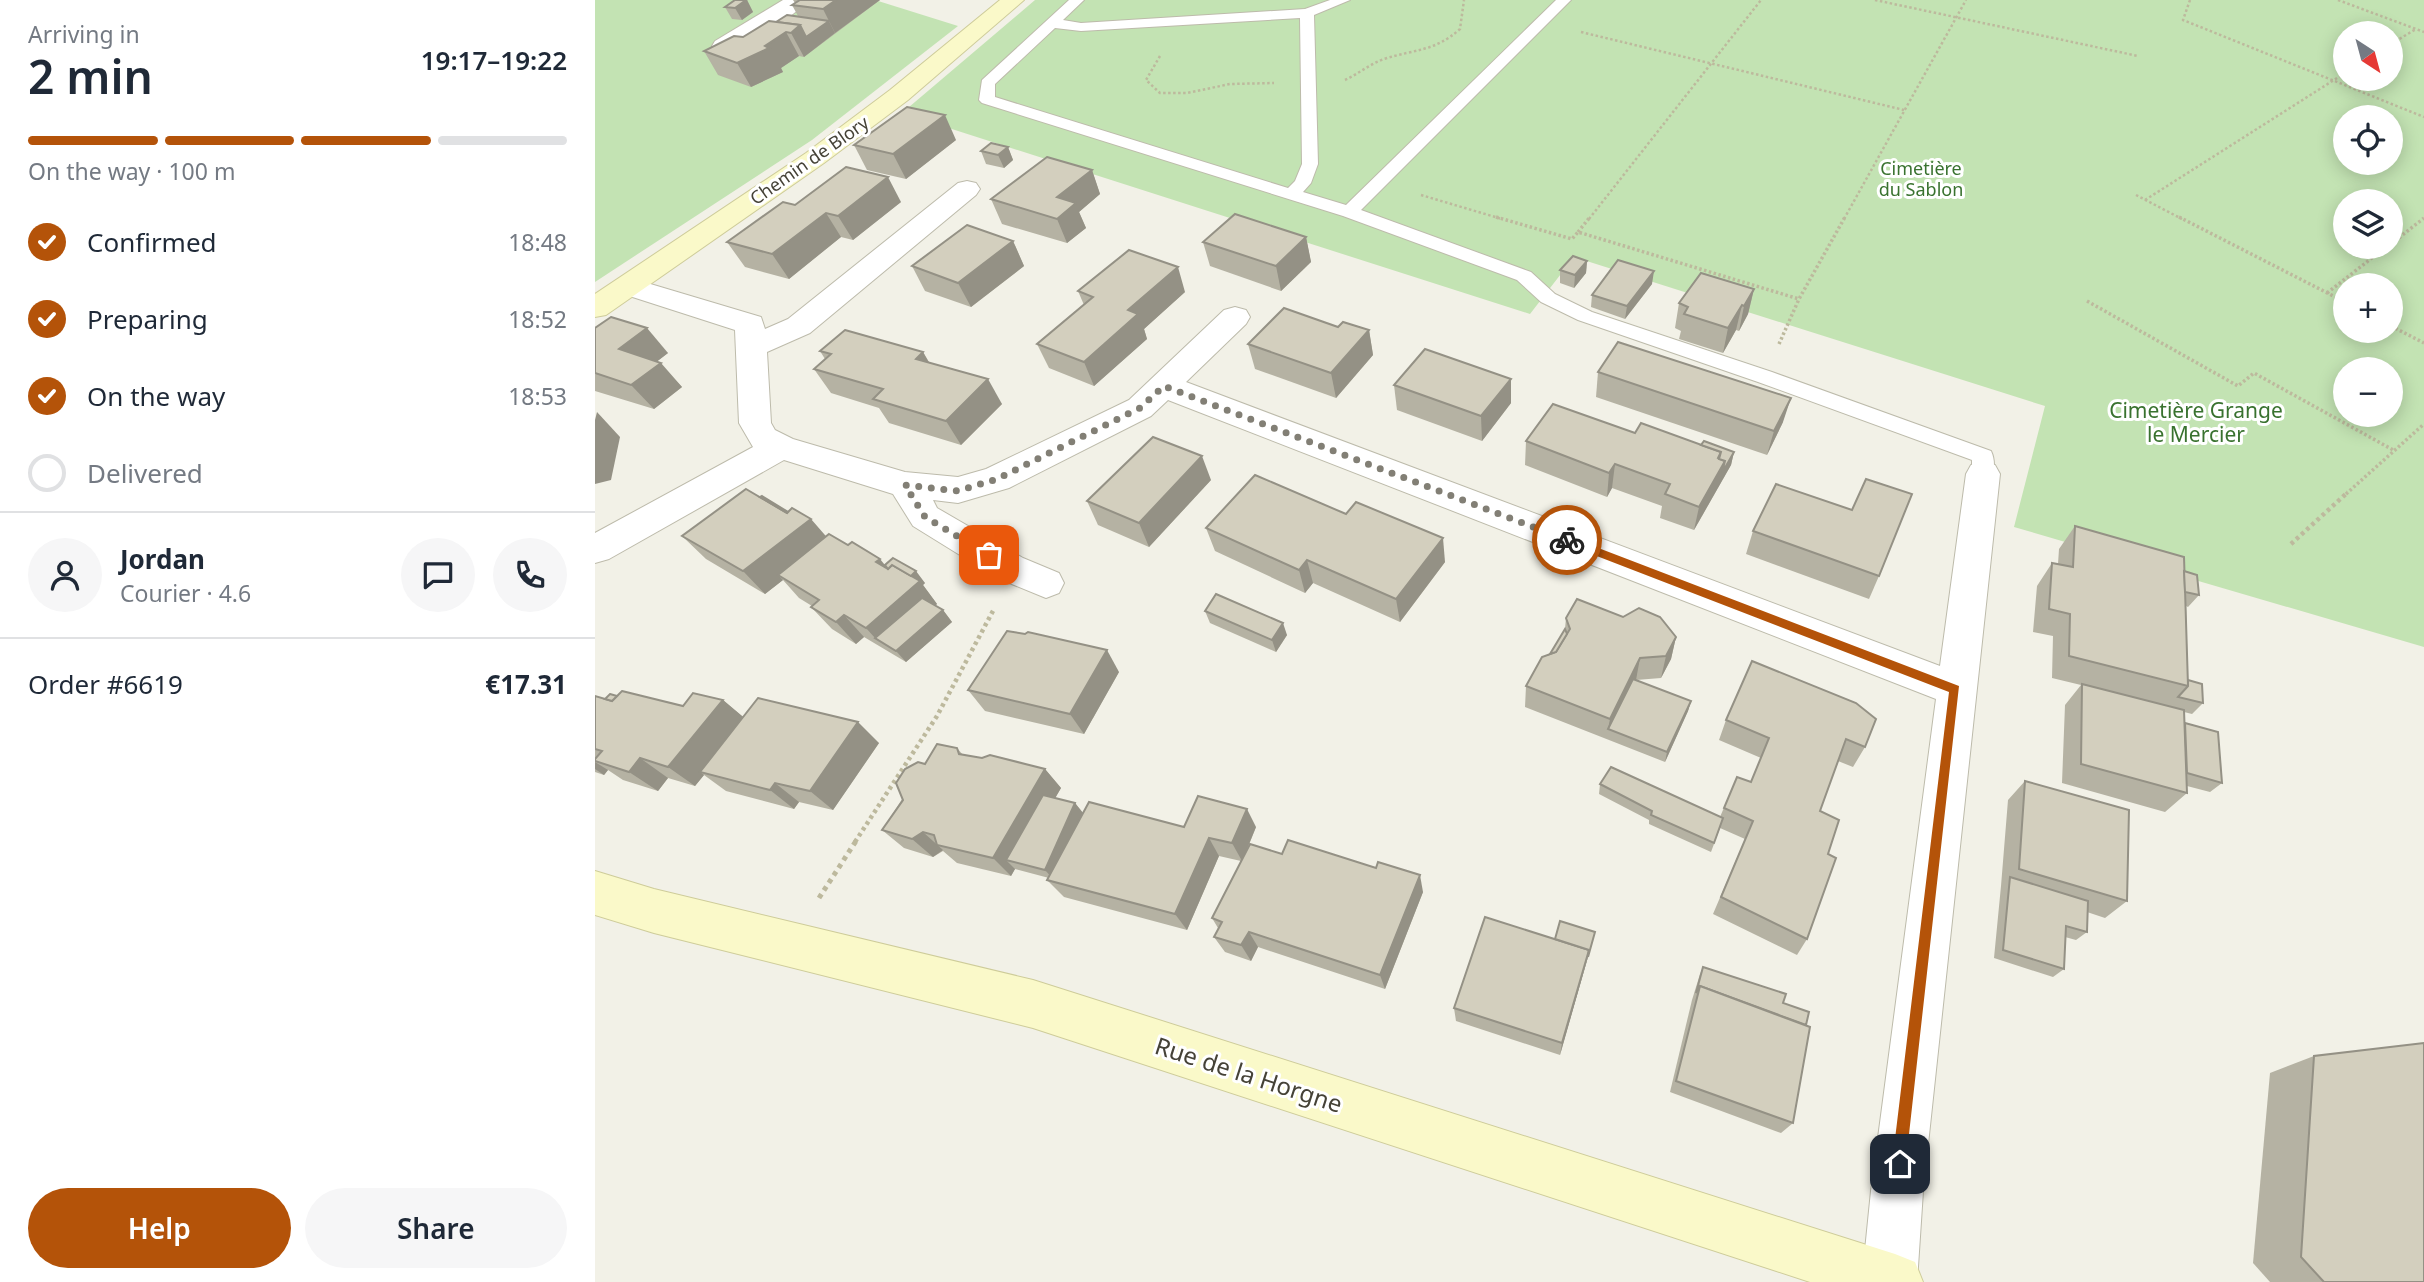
<!DOCTYPE html>
<html lang="en">
<head>
<meta charset="utf-8">
<style>
	body { margin:0; font-family:"Noto Sans",sans-serif; background:#f6f6f7; color:#1f2937; height:100vh; display:flex; flex-direction:column; font-size:26px; white-space:nowrap }
	* { box-sizing:border-box; margin:0 }
	p { font-size:23px; color:#747a83 }
	.icon { flex:none; width:38px; height:38px; fill:none; stroke:currentColor; stroke-width:2; stroke-linecap:round; stroke-linejoin:round }
	.map { position:relative; flex:1; overflow:hidden }
	.details { display:flex; flex-direction:column; background:#fff; width:595px }
	.details>* { flex:none }
	.needle { width:46px; rotate:144deg }
	.buttons { position:absolute; left:1738px; top:21px; display:grid; gap:14px }
	.buttons a { display:grid; place-items:center; width:70px; height:70px; border-radius:50%; background:#fff; box-shadow:0 4px 18px #0003; font-size:35px }
	.pin { position:absolute; display:grid; place-items:center; width:60px; height:60px; color:#fff; margin:-30px; border-radius:14px; box-shadow:0 4px 10px #0006 }
	.courier { position:absolute; display:grid; place-items:center; width:70px; height:70px; margin:-35px; border:5px solid #b45309; border-radius:50%; background:#fff; color:#222; box-shadow:0 2px 9px #0007 }
	.summary em { font-style:normal; font-weight:600 }
	.summary div { display:flex; flex-direction:column-reverse }
	.summary { display:flex; align-items:center; justify-content:space-between; height:119px; padding:0 28px }
	h1 { font-size:46px; font-weight:600; line-height:52px }
	.bar { display:grid; grid-template-columns:repeat(4,1fr); gap:10px 7px; align-content:center; height:84px; padding:0 28px }
	.bar i { height:9px; border-radius:5px; background:#e0e1e3 }
	.bar .on { background:#b45309 }
	.bar p { grid-column:span 4 }
	.line { display:flex; align-items:center; gap:18px; padding:0 28px; border-top:2px solid #e0e1e3 }
	.line div { flex:1 }
	.round { display:grid; place-items:center; flex:none; width:74px; height:74px; border-radius:37px; background:#f6f6f7 }
	ol { padding:0 28px; list-style:none }
	li { display:flex; align-items:center; gap:21px; height:77px }
	li p { margin-inline-start:auto }
	li .icon { padding:7px; border-radius:50%; background:#b45309; color:#fff; stroke-width:4 }
	li:last-child { color:#747a83 }
	li i { width:38px; height:38px; border:4px solid #e0e1e3; border-radius:50% }
	.primary-button { display:flex; gap:14px; margin-top:auto; padding:14px 28px }
	.primary-button a { flex:1; height:80px; border-radius:42px; background:#b45309; color:#fff; font-size:28px; font-weight:600; line-height:80px; text-align:center }
	.primary-button a+a { background:#f6f6f7; color:#1f2937 }
	main { display:flex; flex:1; min-height:0 }
	.map>svg:first-child { display:block }
</style>
</head>
<body>
<main>
<section class="details">
<div class="summary"><div><h1>2 min</h1><p>Arriving in</p></div><em>19:17–19:22</em></div>
<div class="bar"><i class="on"></i><i class="on"></i><i class="on"></i><i></i><p>On the way · 100 m</p></div>
<ol>
<li><svg class="icon" aria-label="check" viewBox="0 0 24 24"><path d="M5 12l5 5 9-10"/></svg>Confirmed<p>18:48</p></li>
<li><svg class="icon" aria-label="check" viewBox="0 0 24 24"><path d="M5 12l5 5 9-10"/></svg>Preparing<p>18:52</p></li>
<li><svg class="icon" aria-label="check" viewBox="0 0 24 24"><path d="M5 12l5 5 9-10"/></svg>On the way<p>18:53</p></li>
<li><i></i>Delivered</li>
</ol>
<div class="line" style="height:126px"><a class="round"><svg class="icon" aria-label="person" viewBox="0 0 24 24"><circle cx="12" cy="8" r="4"/><path d="M4 21q1-7 8-7t8 7"/></svg></a><div><b>Jordan</b><p>Courier · 4.6</p></div><a class="round"><svg class="icon" aria-label="chat" viewBox="0 0 24 24"><path d="M4 5h16v11H9l-5 4z"/></svg></a><a class="round"><svg class="icon" aria-label="phone" viewBox="0 0 24 24"><path d="M5 4h4l2 5-3 2q2 4 5 5l2-3 5 2v4C11 20 4 13 5 4z"/></svg></a></div>
<div class="line" style="height:91px"><div>Order #6619</div><b>€17.31</b></div>
<div class="primary-button"><a>Help</a><a>Share</a></div>
</section>
<div class="map">
<svg width="1829" height="1282" viewBox="0 0 1829 1282">
	<rect width="100%" height="100%" fill="#f2f1e7"/>
	<g fill="#c3e3b3" fill-rule="evenodd">
		<path d="M0,0H280L363,26L217,140L0,282Z"/>
		<path d="M440,0H1829V647L1419,527L1450,406L979,257L935,314L307,113ZM1750,33H1796V79H1750ZM1750,117H1796V163H1750ZM1750,201H1796V247H1750ZM1750,285H1796V331H1750ZM1750,369H1796V415H1750Z"/>
	</g>
	<g fill="none" stroke-linecap="round" stroke-linejoin="round">
		<g stroke="#bdbbab" stroke-width="2">
			<path id="lane" d="M474,0H489L468,20L486,23L710,9L735,0H755L719,15L723,164L716,183L708,192L751,205L961,0H976L766,210L936,272L960,294L997,312L1177,372L1396,451C1400,459 1400,471 1396,480L1388,482L1380,480L1377,474V460L1163,382L983,320L946,302L922,280L748,216L387,103L384,100L387,80ZM705,18L707,164L700,181L693,188L400,97V84L460,28L486,31Z"/>
		</g>
		<g stroke="#bdbbab" stroke-width="2">
			<g id="street">
				<path d="M188,0H213C201,16 139,56 120,51L117,46L120,41Z"/>
				<path d="M372,181L381,183L385,189L381,195L215,333L172,352L176,423L180,430L198,439L310,472L363,477L391,469L534,400L629,310L640,307L651,310L655,317L651,324L591,382L1345,666L1371,474L1376,465L1388,462L1400,465L1405,474L1328,1191L1322,1282L1267,1280L1276,1191L1341,699L573,400L556,416L414,488L363,503L338,500L342,508L428,558L464,573L469,583L464,593L451,598L402,578L318,526L298,494L189,460L14,559L0,563V533L158,447L144,423L140,330L22,292L17,286L22,280L32,277L42,280L166,317L170,329L193,319L363,183Z"/>
			</g>
		</g>
		<g stroke="#cecc9a" stroke-width="2">
			<g id="secondary">
				<path d="M405,0H429L313,100L229,163L11,315L0,317V294L211,153L295,90Z"/>
				<path d="M0,871L59,889L438,980L1300,1254L1320,1262L1328,1282H1215L438,1028L59,933L0,915Z"/>
			</g>
		</g>
		<g stroke="#bdb99d" stroke-width="2.5" stroke-dasharray="2.5 2.5" stroke-linecap="butt">
			<path d="M1280,0L1543,56"/>
			<path d="M1595,0L1588,20L1829,117"/>
			<path d="M1743,0L1829,32"/>
			<path d="M986,32L1309,110"/>
			<path d="M1796,44L1821,29"/>
			<path d="M565,56L551,80L565,93H592L635,84L679,83"/>
			<path d="M750,80C763,74 775,64 789,59C820,49 839,52 865,29L869,0"/>
			<path d="M826,195L907,219"/>
			<path d="M1541,195L1587,219"/>
			<path d="M1550,200L1750,73"/>
			<path d="M994,219L1166,0"/>
			<path d="M1249,219L1371,0"/>
		</g>
		<g stroke="#bdb99d" stroke-width="3.5" stroke-dasharray="2.5 2.5" stroke-linecap="butt">
			<path d="M901,217L977,239L983,232L1204,299"/>
			<path d="M1584,217L1750,302"/>
			<path d="M983,232L995,217"/>
			<path d="M1796,244L1829,218"/>
			<path d="M1732,293L1791,247"/>
			<path d="M1492,301L1643,386L1659,373L1800,451"/>
			<path d="M1796,326L1829,343"/>
			<path d="M1184,344L1204,299L1250,217"/>
			<path d="M1751,494L1829,424"/>
		</g>
		<g stroke="#bdb99d" stroke-width="4.5" stroke-dasharray="3.5 3.5" stroke-linecap="butt">
			<path d="M1696,544L1753,492"/>
			<path d="M260,842L342,716L399,609"/>
		</g>
		<path stroke="#bdb99d" stroke-width="5" stroke-dasharray="4.5 4.5" stroke-linecap="butt" d="M224,898L261,841"/>
		<use href="#lane" fill="#fff" fill-rule="evenodd"/>
		<use href="#street" fill="#fff" fill-rule="evenodd"/>
		<use href="#secondary" fill="#faf9c9" fill-rule="evenodd"/>
	</g>
	<g fill="#b5b2a3">
		<path d="M152,0L158,12L147,20L137,19L130,7Z"/>
		<path d="M198,0H285L209,57L204,56L186,68L188,72L156,87L123,75L109,51L148,37L181,22L203,16L197,5L200,3Z"/>
		<path d="M361,140L311,179L272,170L259,145Z"/>
		<path d="M413,147L418,160L409,168L391,164L386,151Z"/>
		<path d="M497,170L505,194L484,212L491,228L472,243L407,224L396,199Z"/>
		<path d="M306,202L258,240L246,237L194,279L150,267L132,242L200,205Z"/>
		<path d="M711,237L716,262L686,291L615,266L608,242Z"/>
		<path d="M418,241L429,266L376,307L330,291L317,266Z"/>
		<path d="M992,261L991,273L979,288L965,283V270Z"/>
		<path d="M1057,284L1030,319L996,307L997,295Z"/>
		<path d="M1159,289L1153,314L1144,331L1141,330L1128,353L1084,339L1086,331L1080,328L1084,303Z"/>
		<path d="M483,291L590,292L549,329L552,339L499,386L454,368L442,344L489,305Z"/>
		<path d="M743,327L774,330L778,355L741,398L660,369L653,344Z"/>
		<path d="M0,328L73,353L62,361L87,387L59,409L0,391Z"/>
		<path d="M225,351L328,352L334,362L407,404L366,445L294,423L284,408L236,393L219,369L230,359Z"/>
		<path d="M1003,372L1188,422L1172,455L1001,397Z"/>
		<path d="M916,379V403L887,441L802,410L799,385Z"/>
		<path d="M1040,433L1139,452L1136,465L1099,530L1065,518L1067,506L1017,488L1012,497L930,465L931,441Z"/>
		<path d="M616,480L554,547L503,525L492,501Z"/>
		<path d="M1257,510L1284,576L1274,599L1151,554L1158,531Z"/>
		<path d="M1480,526L1589,571L1604,595L1593,607L1591,606L1593,680L1608,703L1597,714L1589,712L1590,723L1627,783L1615,792L1592,786V793L1570,812L1467,783L1470,705L1486,685L1457,678L1458,636L1438,632L1442,586L1457,563L1463,564L1464,549Z"/>
		<path d="M611,528L850,562L805,622L718,583L710,593L620,551Z"/>
		<path d="M87,536L231,537L253,545L290,565L330,583L328,585L342,604L340,606L348,610L357,622L311,662L269,637L261,644L237,629L216,607L217,606L204,598L188,580L170,594L111,559Z"/>
		<path d="M610,611L692,635L681,652L615,623Z"/>
		<path d="M971,618L1081,637L1076,659L1066,678L1041,680L1096,701L1093,711L1070,762L930,707L931,686L955,654L970,629Z"/>
		<path d="M1157,661L1270,747L1258,767L1243,761L1225,811L1233,854L1212,939L1202,955L1118,914L1150,839L1125,828L1116,852L1054,824V820L1004,794L1005,784L1125,817L1142,777L1156,782L1166,758L1124,740L1131,720Z"/>
		<path d="M524,672L489,734L390,711L373,690Z"/>
		<path d="M0,696L10,699L22,696L88,706L128,700L148,717L284,743L238,810L204,802L199,809L131,791L109,775L100,786L73,778L63,791L28,780L13,770L9,775L0,772Z"/>
		<path d="M362,748L368,755L450,769L466,788L460,798L480,803L488,813L482,825L661,827L651,852L687,854L828,892L790,989L663,947L656,961L630,952L619,937L623,928L617,918L646,861L624,856L592,930L469,897L452,880L454,878L420,869L416,876L362,863L348,851L338,857L309,848L287,830L330,764Z"/>
		<path d="M1430,781L1532,901L1510,918L1492,912V932L1481,940L1470,937L1469,969L1458,977L1399,958L1406,886L1413,800Z"/>
		<path d="M1000,932L965,1055L861,1021L859,1008L960,939Z"/>
		<path d="M1108,967L1188,1003L1198,1123L1186,1133L1075,1092L1097,1000L1105,974Z"/>
		<path d="M1719,1056L1829,1282H1675L1658,1263L1675,1073Z"/>
	</g>
	<g fill="#949185">
		<path d="M152,0L158,12L147,20L140,8Z"/>
		<path d="M241,0H285L240,33L228,9Z"/>
		<path d="M234,21L240,33L209,57L196,33L205,25Z"/>
		<path d="M191,32L204,56L186,68L188,72L156,87L142,63L170,46Z"/>
		<path d="M350,115L361,140L311,179L298,154Z"/>
		<path d="M413,147L418,160L409,168L403,155Z"/>
		<path d="M497,170L505,194L484,212L491,228L472,243L462,219V197Z"/>
		<path d="M293,177L306,202L258,240L243,216Z"/>
		<path d="M231,213L246,237L194,279L177,254Z"/>
		<path d="M711,237L716,262L686,291L681,266Z"/>
		<path d="M418,241L429,266L376,307L363,283Z"/>
		<path d="M992,261L991,273L979,288L980,275Z"/>
		<path d="M583,267L590,292L549,329L552,339L499,386L489,362L533,310Z"/>
		<path d="M1059,271L1057,284L1030,319L1032,306Z"/>
		<path d="M1159,289L1153,314L1144,331L1149,306Z"/>
		<path d="M1147,305L1141,330L1128,353L1133,328Z"/>
		<path d="M52,328L73,353L46,374L24,349Z"/>
		<path d="M774,330L778,355L741,398L736,373Z"/>
		<path d="M328,352L342,377L321,359Z"/>
		<path d="M66,363L87,387L59,409L36,385Z"/>
		<path d="M393,379L407,404L366,445L351,421Z"/>
		<path d="M916,379V403L887,441L886,416Z"/>
		<path d="M1196,398L1188,422L1172,455L1179,431Z"/>
		<path d="M2,412L25,437L16,480L0,484V420Z"/>
		<path d="M1139,452L1136,465L1099,530L1104,507L1130,461Z"/>
		<path d="M607,456L616,480L554,547L544,523Z"/>
		<path d="M1020,464L1017,488L1012,497L1014,473Z"/>
		<path d="M216,519L236,542L183,575L188,580L170,594L148,571Z"/>
		<path d="M848,538L850,562L805,622L801,599Z"/>
		<path d="M285,559L302,580L281,562Z"/>
		<path d="M712,560L718,583L710,593L704,570Z"/>
		<path d="M321,571L330,583L328,585L342,604L294,647L280,638L271,628L312,579Z"/>
		<path d="M348,610L357,622L311,662L301,651Z"/>
		<path d="M249,615L269,637L261,644L241,622Z"/>
		<path d="M688,623L692,635L681,652L677,640Z"/>
		<path d="M1081,637L1076,659L1066,678L1071,656Z"/>
		<path d="M512,650L524,672L489,734L475,714Z"/>
		<path d="M1045,658L1041,680L1013,729L1015,719Z"/>
		<path d="M128,700L153,721L105,772L109,775L100,786L73,767Z"/>
		<path d="M1096,701L1093,711L1070,762L1072,752Z"/>
		<path d="M263,722L284,743L238,810L215,791Z"/>
		<path d="M45,758L73,778L63,791L34,772Z"/>
		<path d="M0,762L13,770L9,775L0,769Z"/>
		<path d="M450,769L466,788L423,863L411,860L420,869L416,876L398,858Z"/>
		<path d="M180,783L204,802L199,809L175,790Z"/>
		<path d="M480,803L488,813L458,879L450,870Z"/>
		<path d="M652,809L661,827L647,861L637,843Z"/>
		<path d="M328,832L348,850L338,857L317,839Z"/>
		<path d="M614,838L624,856L592,930L580,914Z"/>
		<path d="M825,875L828,892L790,989L785,975Z"/>
		<path d="M654,932L663,947L656,961L646,945Z"/>
		<path d="M1000,932L991,964L965,1055L967,1043Z"/>
	</g>
	<g fill="#d3cfbe" stroke="#949185" stroke-width="2">
		<path d="M140,0H151L140,8L130,7Z"/>
		<path d="M205,0H241L228,9L197,5Z"/>
		<path d="M192,15L234,21L211,37L205,25L181,22Z"/>
		<path d="M174,21L205,25L196,33L191,32L170,46L174,48L142,63L109,51L139,36L148,37Z"/>
		<path d="M312,107L350,115L298,154L259,145Z"/>
		<path d="M396,143L413,147L403,155L386,151Z"/>
		<path d="M452,157L497,170L462,197L481,203L462,219L396,199Z"/>
		<path d="M251,167L293,177L243,216L231,213L177,254L132,242L188,202L200,205Z"/>
		<path d="M640,214L711,237L681,266L608,242Z"/>
		<path d="M372,225L418,241L363,283L317,266Z"/>
		<path d="M534,250L583,267L533,310L543,314L489,362L442,344L498,297L483,291Z"/>
		<path d="M978,256L992,261L980,275L965,270Z"/>
		<path d="M1023,260L1059,271L1032,306L997,295Z"/>
		<path d="M1106,273L1159,289L1149,306L1147,305L1133,328L1089,314L1093,307L1084,303Z"/>
		<path d="M689,308L743,327L748,322L774,330L736,373L653,344Z"/>
		<path d="M16,317L52,328L24,349L66,363L36,385L0,373V328Z"/>
		<path d="M250,330L328,352L321,359L393,379L351,421L278,399L288,389L219,369L236,354L225,351Z"/>
		<path d="M1023,342L1196,398L1179,431L1003,372Z"/>
		<path d="M830,349L916,379L886,416L799,385Z"/>
		<path d="M958,404L1040,433L1046,423L1126,452L1123,458L1130,461L1104,507L1070,494L1075,484L1020,464L1014,473L931,441Z"/>
		<path d="M558,437L607,456L544,523L492,501Z"/>
		<path d="M1109,441L1139,452L1127,473L1130,461L1124,459L1126,452L1106,445Z"/>
		<path d="M660,475L751,514L761,502L848,538L801,599L712,560L704,570L611,528Z"/>
		<path d="M1271,479L1317,494L1284,576L1158,531L1181,484L1257,510Z"/>
		<path d="M151,489L192,513L197,508L216,519L148,571L87,536Z"/>
		<path d="M167,496L193,512L192,513L165,497Z"/>
		<path d="M1480,526L1589,557L1593,686L1474,656L1475,614L1454,609L1457,563L1478,567Z"/>
		<path d="M234,534L253,545L257,542L285,559L281,562L293,569L297,565L325,581L271,628L249,615L241,622L216,607L224,600L183,575Z"/>
		<path d="M298,558L321,571L316,576L297,565L293,569L290,565Z"/>
		<path d="M1589,571L1602,575L1604,595L1590,592Z"/>
		<path d="M621,594L688,623L677,640L610,611Z"/>
		<path d="M327,598L348,610L301,651L280,638Z"/>
		<path d="M982,599L1028,617L1044,608L1065,617L1081,637L1071,656L1045,658L1015,719L931,686L947,657L961,652L975,629L971,618Z"/>
		<path d="M970,629L972,634L961,652L955,654Z"/>
		<path d="M412,631L430,634L433,632L512,650L475,714L373,690Z"/>
		<path d="M1157,661L1261,703L1281,719L1270,747L1251,739L1225,811L1244,820L1233,854L1241,858L1212,939L1126,897L1158,821L1129,808L1142,777L1156,782L1174,738L1131,720Z"/>
		<path d="M1038,679L1096,701L1072,752L1013,729Z"/>
		<path d="M1593,680L1607,684L1608,703L1583,697L1593,686Z"/>
		<path d="M1487,684L1589,710L1592,793L1486,764Z"/>
		<path d="M27,691L88,706L98,693L128,700L73,767L45,758L34,772L0,761V759L7,751L0,749V696L17,701Z"/>
		<path d="M15,694L22,696L17,701L10,699Z"/>
		<path d="M163,698L263,722L215,791L180,783L175,790L105,772Z"/>
		<path d="M1590,723L1623,732L1627,783L1592,773Z"/>
		<path d="M342,744L362,748L364,754L387,758L395,755L450,769L398,858L342,845L339,835L328,832L317,839L287,830L308,800L301,783L310,769L323,762L330,764Z"/>
		<path d="M1016,767L1128,818L1119,843L1056,815L1057,811L1005,784Z"/>
		<path d="M1430,781L1534,810L1532,901L1424,869Z"/>
		<path d="M448,795L480,803L450,870L411,860Z"/>
		<path d="M603,796L652,809L637,843L614,838L580,914L452,880L494,802L589,827Z"/>
		<path d="M693,840L781,868L783,862L825,875L785,975L654,932L646,945L619,937L627,922L617,918L655,844L687,854Z"/>
		<path d="M1415,877L1493,901L1492,932L1471,926L1469,969L1408,950Z"/>
		<path d="M890,917L994,950L967,1043L859,1008Z"/>
		<path d="M965,921L1000,932L993,957L994,950L960,939Z"/>
		<path d="M1108,967L1191,994L1188,1003L1214,1012L1211,1025L1105,986L1101,993Z"/>
		<path d="M1105,986L1215,1027L1198,1123L1081,1081Z"/>
		<path d="M1829,1043V1282H1729L1706,1257L1719,1056Z"/>
	</g>
	<path fill="#b45309" d="M972,536L1364,686L1310,1170L1305,1172L1299,1170L1297,1164L1354,692L968,543L967,540Z"/>
	<g fill="none" stroke-linecap="round" stroke-linejoin="round">
		<path stroke="#827f75" stroke-width="7" stroke-dasharray="0 12.6" d="M394,555L330,517L310,485L363,491L402,479L545,408L569,386L972,540"/>
	</g>
	<g text-anchor="middle" dominant-baseline="central" stroke-width="6" stroke-linejoin="round" paint-order="stroke">
		<g font-size="18" fill="#454237" stroke="#fff">
			<text transform="translate(214 160) rotate(-35)">Chemin de Blory</text>
		</g>
		<g font-size="18" fill="#39722f" stroke="#fff">
			<text x="1326" y="168">Cimetière<tspan x="1326" dy="21">du Sablon</tspan></text>
		</g>
		<g font-size="21" fill="#39722f" stroke="#fff">
			<text x="1601" y="410">Cimetière Grange<tspan x="1601" dy="24">le Mercier</tspan></text>
		</g>
		<g font-size="24" fill="#454237" stroke="#fff">
			<text transform="translate(654 1074) rotate(18)">Rue de la Horgne</text>
		</g>
	</g>
</svg>
<div class="buttons">
<a><svg class="needle" viewBox="-14 -14 28 28"><path d="M0-13l5 13h-10z" fill="#e53935"/><path d="M0 13l5-13h-10z" fill="#747a83"/></svg></a>
<a><svg class="icon" aria-label="locate" viewBox="0 0 24 24"><circle cx="12" cy="12" r="6"/><path d="M12 2v4M12 18v4M2 12h4M18 12h4"/></svg></a>
<a><svg class="icon" aria-label="layers" viewBox="0 0 24 24"><path d="M12 4l9 5-9 5-9-5zM3 14l9 5 9-5"/></svg></a>
<a>+</a>
<a>−</a>
</div>
<div class="pin" style="left:394px;top:555px;background:#ea580c"><svg class="icon" aria-label="bag" viewBox="0 0 24 24"><path d="M5 8h14l-1 12H6zM9 8a3 3 0 0 1 6 0"/></svg></div>
<div class="pin" style="left:1305px;top:1164px;background:#1f2937"><svg class="icon" aria-label="home" viewBox="0 0 24 24"><path d="M3 11l9-7 9 7M6 9v11h12V9"/></svg></div>
<div class="courier" style="left:972px;top:540px"><svg class="icon" aria-label="bike" viewBox="0 0 24 24"><circle cx="6" cy="16" r="4"/><circle cx="18" cy="16" r="4"/><path d="M6 16l4-8h5l3 8M10 8l3 8H6M13 5h3"/></svg></div>
</div>
</main>
</body>
</html>
